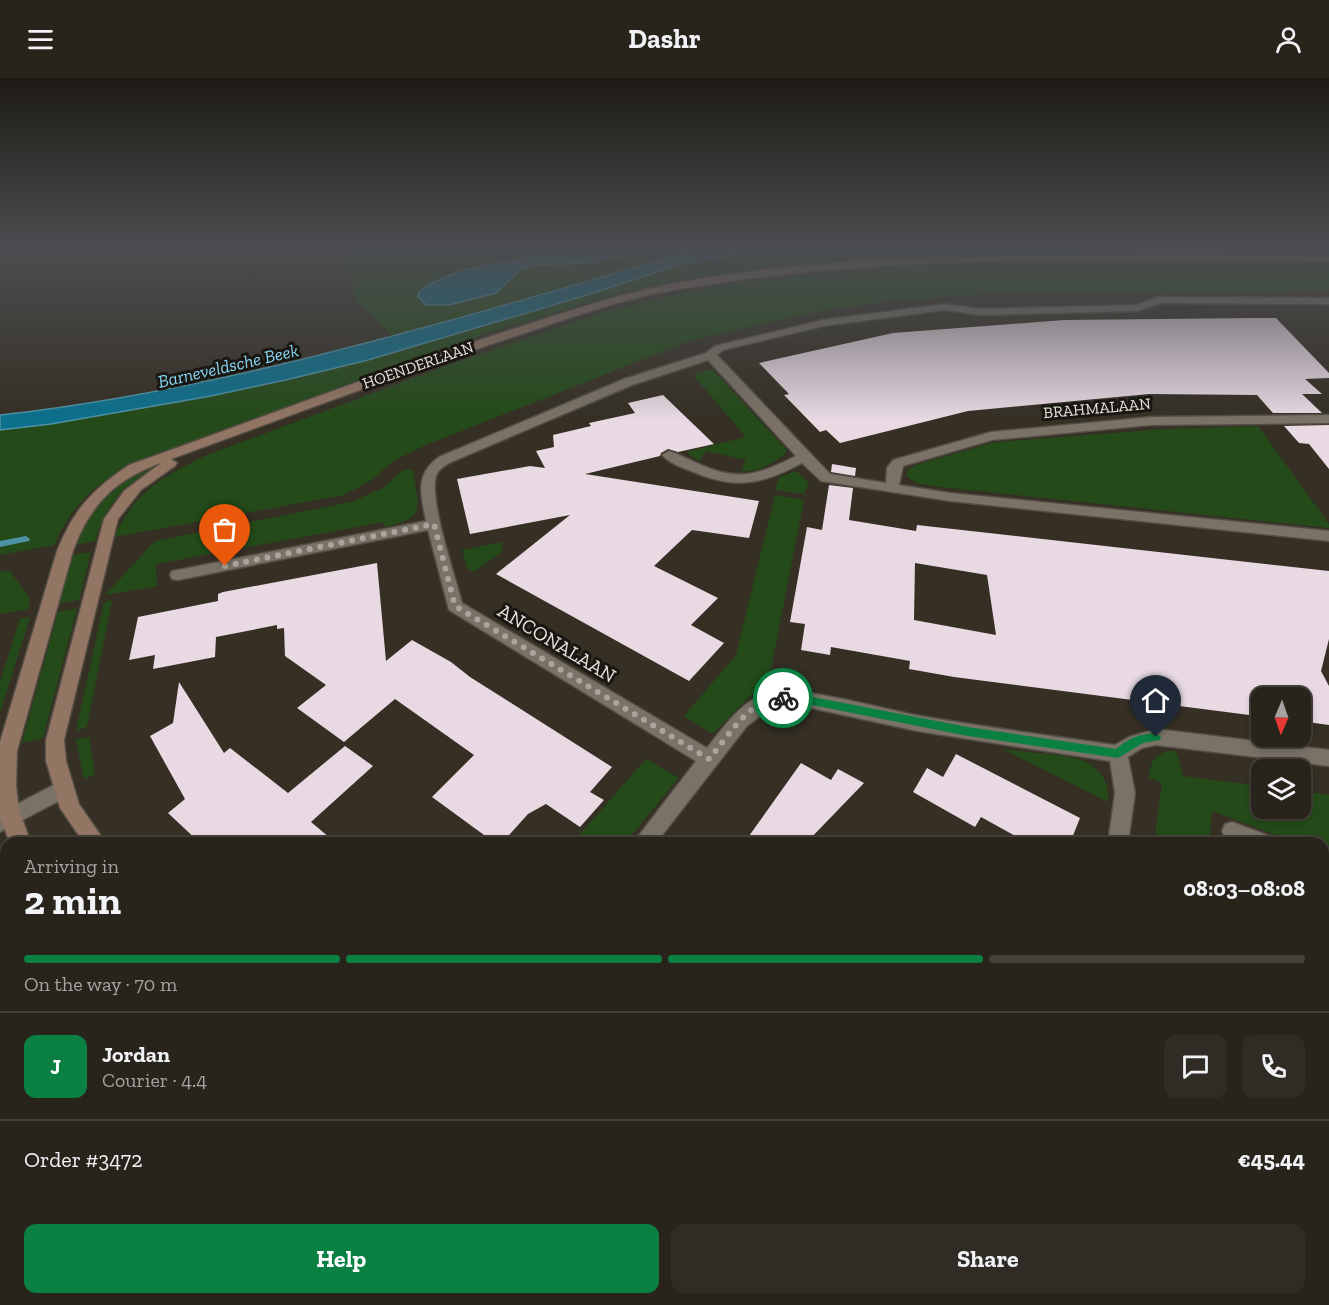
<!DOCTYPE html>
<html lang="en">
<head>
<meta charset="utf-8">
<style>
	body { margin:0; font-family:"Zilla Slab",serif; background:#302b24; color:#f1f3f6; height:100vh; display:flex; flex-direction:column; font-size:22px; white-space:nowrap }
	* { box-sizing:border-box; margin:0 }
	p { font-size:20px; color:#a5a4a3 }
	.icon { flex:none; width:33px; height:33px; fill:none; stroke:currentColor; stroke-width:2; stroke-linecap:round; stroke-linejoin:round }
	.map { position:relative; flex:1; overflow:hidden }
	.drawer { position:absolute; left:0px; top:759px; width:1329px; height:468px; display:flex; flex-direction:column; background:#28231b; border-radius:18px 18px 0 0; box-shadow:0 3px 9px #0003,0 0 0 2px #44403a }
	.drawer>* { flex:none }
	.needle { width:39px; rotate:182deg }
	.tools { position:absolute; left:1251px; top:609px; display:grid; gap:12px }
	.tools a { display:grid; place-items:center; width:60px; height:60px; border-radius:12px; background:#28231b; box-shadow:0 3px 9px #0003,0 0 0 2px #44403a; font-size:30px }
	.pin { position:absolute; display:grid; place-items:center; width:51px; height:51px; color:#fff; margin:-62px -26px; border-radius:50% 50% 50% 0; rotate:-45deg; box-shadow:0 0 6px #0007 }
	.pin .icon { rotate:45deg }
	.courier { position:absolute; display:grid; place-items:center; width:60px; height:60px; margin:-30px; border:4px solid #0b8043; border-radius:50%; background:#fff; color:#222; box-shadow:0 2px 8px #0007 }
	.headline em { font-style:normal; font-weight:800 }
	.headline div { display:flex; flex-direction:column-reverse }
	.headline { display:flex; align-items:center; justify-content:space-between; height:102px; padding:0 24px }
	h1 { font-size:39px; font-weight:800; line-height:45px }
	.bar { display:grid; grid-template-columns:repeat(4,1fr); gap:9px 6px; align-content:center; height:72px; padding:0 24px }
	.bar i { height:8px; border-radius:4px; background:#44403a }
	.bar .selected { background:#0b8043 }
	.bar p { grid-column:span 4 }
	.line { display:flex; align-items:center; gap:15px; padding:0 24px; border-top:2px solid #44403a }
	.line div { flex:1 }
	.round { display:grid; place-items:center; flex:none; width:63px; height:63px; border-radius:12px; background:#302b24 }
	.action { display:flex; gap:12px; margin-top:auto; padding:12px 24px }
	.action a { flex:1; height:69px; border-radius:12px; background:#0b8043; color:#fff; font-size:24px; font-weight:800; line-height:69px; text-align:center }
	.action a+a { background:#302b24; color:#f1f3f6 }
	header { display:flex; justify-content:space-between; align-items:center; height:78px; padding:0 24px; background:#28231b; font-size:27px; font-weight:800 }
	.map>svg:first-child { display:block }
</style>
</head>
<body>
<header><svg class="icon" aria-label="menu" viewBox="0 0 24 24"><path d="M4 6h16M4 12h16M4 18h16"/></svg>Dashr<svg class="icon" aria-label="person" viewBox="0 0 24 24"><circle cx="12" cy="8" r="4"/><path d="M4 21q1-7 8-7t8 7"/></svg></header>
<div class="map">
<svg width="1329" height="1227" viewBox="0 0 1329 1227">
	<rect width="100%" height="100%" fill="#352f24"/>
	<g fill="#244a19">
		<path d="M348,171H625C570,179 514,180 459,195L517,194L532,187L586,185L645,173L687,175L392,258L363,228L355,224Z"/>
		<path d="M767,171H1329V175L892,178L808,183L671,203L618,216L490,254L172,371C116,394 80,408 54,467L0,477V352L51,346L211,318L290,301L368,282L597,214L681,186Z"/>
		<path d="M1329,186V212L997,215L890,223L820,233L692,262L426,367L393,383L372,402L344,417L114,459C137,411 161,400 207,377L451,286L605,234L661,220L739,205L905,189Z"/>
		<path d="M712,291L786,371V375C772,386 758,395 741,393L746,382L707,373L699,383L686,374L746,359L693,297Z"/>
		<path d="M1258,348L1329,446V450L940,409L916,405L906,398L908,392L916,387L992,365L1009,363L1165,351Z"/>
		<path d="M158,383L161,386C124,409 109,421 95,463L75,467C91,423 117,403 158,383Z"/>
		<path d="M403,392H413C418,430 428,440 384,449V444L156,486L157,508L105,517L155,463L351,424L383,410Z"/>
		<path d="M796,393L809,405L804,416L775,412L779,399Z"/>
		<path d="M775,417L804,422L769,601H763L760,608L715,654L711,655L684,638L736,577Z"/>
		<path d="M501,464L503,473L474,494L467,490L462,472Z"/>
		<path d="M91,474L79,522L58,526L72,477Z"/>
		<path d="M9,492L29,519V531L0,536V494Z"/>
		<path d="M112,522L87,649L76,653L104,524Z"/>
		<path d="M77,530L43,660L22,665L58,534Z"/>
		<path d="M30,539L0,635V604L20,540Z"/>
		<path d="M89,659L95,696L84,701L76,661Z"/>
		<path d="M1002,671C1023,674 1065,676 1082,682C1098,688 1112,706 1107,723Z"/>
		<path d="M1167,673H1176L1183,698L1261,708L1262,730H1300L1301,713L1329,717V777L1323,775V765H1296L1212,733L1209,765H1154L1162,705L1149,700C1150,686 1153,678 1167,673Z"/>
		<path d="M646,681L679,700L625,765H572Z"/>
		<path d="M0,839L3,841L6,839V1064L0,1059Z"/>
		<path d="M0,1095L6,1100V1221H48L45,1227H0Z"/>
		<path d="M1323,1219L1329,1222V1227H1077L1078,1221H1323Z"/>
		<path d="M69,1221H227L224,1227H66Z"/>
	</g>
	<path fill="#0c708d" stroke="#4e92a5" stroke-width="1.5" d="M625,171H767L681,186L597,214L368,282L290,301L211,318L51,346L0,352V337C234,311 460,239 686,175L645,173L586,185L532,187L522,190L496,215L449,227H426L418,218L419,214C465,177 568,180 625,171Z"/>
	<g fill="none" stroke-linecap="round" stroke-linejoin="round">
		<path fill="#4e92a5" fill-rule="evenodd" d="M26,458L30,461L29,463L0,469V463Z"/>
	</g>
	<g fill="#e8d9e2" fill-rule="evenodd">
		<path d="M1257,240H1276L1329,295V300L1305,301L1322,316H1302L1322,335H1273L1257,317L1149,316L968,333L840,365L826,352L820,354L784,317L789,316L759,285L893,255L1064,242Z"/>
		<path d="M663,317L714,366L678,374L668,371L661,375L660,378L585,396L759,423L749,460L692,452L654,488L718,520L691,547L724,565L689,603L496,496L570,437L470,456L457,401L530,388L545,390L536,373L554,369L553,357L591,348L589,345L635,335L628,325Z"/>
		<path d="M1329,347V391L1309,366L1299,365L1284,348Z"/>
		<path d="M832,386L856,390L855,398L831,394Z"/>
		<path d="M829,407L853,410L849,442L916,453L917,447L1329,493V561L1321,593L1329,608V647L1300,643V620H1262V638H1257L954,599L909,591L910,583L831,569L830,577L801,572L805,546L790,544L807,449L822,452ZM915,485L987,497L996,557L914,542Z"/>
		<path d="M377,485L386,583L412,562L451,584L470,599L612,689L590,714L604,722L580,749L546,726L528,736L502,765H495L432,719L474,677L395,621L344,664L297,630L326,607L285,578L284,550L277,551V547L216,559L215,579L153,591L155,577L129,582L138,539L218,523V516L223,514Z"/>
		<path d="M179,604L224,675L230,670L288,715L345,668L373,688L311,744L336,765H200L168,735L185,721L150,658L173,645Z"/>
		<path d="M956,676L1080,740L1070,765H1028L981,739L975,749L913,714L927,690L943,699Z"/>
		<path d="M801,685L831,702L838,691L864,705L806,765H744Z"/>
	</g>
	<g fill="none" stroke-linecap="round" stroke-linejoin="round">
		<g stroke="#524c43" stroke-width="3">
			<g id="street">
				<path d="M1159,219L1329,220V226L1160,225L1138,233L981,237L945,232L823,248L723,272L717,277L830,396L886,405L887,390L893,382L991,354L1151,339L1329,337V345L1151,347L992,362L903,388L899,407L950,415L1329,453V463L950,423L821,403L802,385C761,407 735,412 691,393C681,389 669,385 662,377L669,373C679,376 689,382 699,386C740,404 757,397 796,378L708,282L632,307L449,385C444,388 438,392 436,398C429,423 455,497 462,525L707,670C723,650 741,623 767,615C796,606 882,631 915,637C981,649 1048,657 1115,667L1129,659L1156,651L1329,672V688L1156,667L1142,670L1128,679L1135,715L1128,765H1108L1115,715L1110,683L917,653L802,628H773L747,648L656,765H633L696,683L449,532L428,452L178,502L172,501L170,497L172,493L178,492L426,443C421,416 414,397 439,379L624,301L706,275L715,268L823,242L945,226L981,231L1137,227Z"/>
				<path d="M63,702L70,705L73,711L70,717L0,754V735Z"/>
				<path d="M1232,744L1270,758L1273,765H1238L1225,760L1222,753L1225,746Z"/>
				<path d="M1323,778L1329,780V800L1323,798Z"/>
				<path d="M1323,1165L1329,1167V1197L1323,1194Z"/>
				<path d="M1009,1221H1039L1037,1227H1007Z"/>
			</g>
		</g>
		<g stroke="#524c43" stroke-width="3">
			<g id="secondary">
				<path d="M1161,176L1329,177V183C1112,182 889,174 674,212C621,221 570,240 519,257C402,295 287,339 171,381L177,385L175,388L141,412L118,441L64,662L66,683L79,726L106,765H84L60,730L46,683V662L104,441L124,413L161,385C114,402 90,427 73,473L17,673L16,708L19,732L31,765H10L0,739V664L57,473C74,431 92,412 129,387C255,342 380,294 507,253C561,236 615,217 671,206C833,175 997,179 1161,176Z"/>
				<path d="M248,1221H278L276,1227H246Z"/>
			</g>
		</g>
		<use href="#street" fill="#7a7266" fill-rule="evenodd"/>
		<use href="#secondary" fill="#927562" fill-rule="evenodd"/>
	</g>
	<linearGradient id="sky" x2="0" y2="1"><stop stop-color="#1d1a14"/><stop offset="0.5" stop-color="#4b4d50"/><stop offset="1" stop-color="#4b4d50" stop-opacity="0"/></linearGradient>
	<rect width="1329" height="342" fill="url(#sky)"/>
	<path fill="#0b8043" d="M783,616L802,617L968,649L1116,671C1128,660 1140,656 1156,655L1161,659L1160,662L1143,665L1118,680L968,658L802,625L783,624L778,620Z"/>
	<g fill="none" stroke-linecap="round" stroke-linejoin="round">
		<path stroke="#a9a49c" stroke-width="6" stroke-dasharray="0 10.8" d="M225,488L434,446L455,528L709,681C728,659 750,619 783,620"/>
	</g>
	<g text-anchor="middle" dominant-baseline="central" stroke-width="6" stroke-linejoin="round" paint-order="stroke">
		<g font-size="16" fill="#e7e3dc" stroke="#1a1713">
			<text transform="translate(418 287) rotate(-19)">HOENDERLAAN</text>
			<text transform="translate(1097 330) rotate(-5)">BRAHMALAAN</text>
		</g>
		<g font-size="18" font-style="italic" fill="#88d6f4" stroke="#1a1713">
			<text transform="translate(228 288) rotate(-13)">Barneveldsche Beek</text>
		</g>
		<g font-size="20" fill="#e7e3dc" stroke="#1a1713">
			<text transform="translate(557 565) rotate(31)">ANCONALAAN</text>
		</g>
	</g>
</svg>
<div class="tools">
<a><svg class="needle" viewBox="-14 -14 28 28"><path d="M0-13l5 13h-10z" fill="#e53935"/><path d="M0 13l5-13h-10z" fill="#a5a4a3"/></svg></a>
<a><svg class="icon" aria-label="layers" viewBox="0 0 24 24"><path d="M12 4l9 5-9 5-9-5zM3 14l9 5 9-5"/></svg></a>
</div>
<div class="pin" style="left:225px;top:488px;background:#ea580c"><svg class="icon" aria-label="bag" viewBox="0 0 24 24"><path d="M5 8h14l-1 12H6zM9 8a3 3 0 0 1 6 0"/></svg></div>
<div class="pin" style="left:1156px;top:659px;background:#1f2937"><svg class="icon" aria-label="home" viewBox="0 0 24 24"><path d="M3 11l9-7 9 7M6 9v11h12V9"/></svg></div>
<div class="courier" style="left:783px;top:620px"><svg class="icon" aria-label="bike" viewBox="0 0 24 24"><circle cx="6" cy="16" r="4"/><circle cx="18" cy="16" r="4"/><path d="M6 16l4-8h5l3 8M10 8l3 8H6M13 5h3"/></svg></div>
<section class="drawer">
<div class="headline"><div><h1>2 min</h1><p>Arriving in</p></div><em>08:03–08:08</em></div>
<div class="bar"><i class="selected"></i><i class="selected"></i><i class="selected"></i><i></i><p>On the way · 70 m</p></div>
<div class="line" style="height:108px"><b class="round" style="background:#0b8043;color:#fff">J</b><div><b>Jordan</b><p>Courier · 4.4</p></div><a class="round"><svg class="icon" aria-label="chat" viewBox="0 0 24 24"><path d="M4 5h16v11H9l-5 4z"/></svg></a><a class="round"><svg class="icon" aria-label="phone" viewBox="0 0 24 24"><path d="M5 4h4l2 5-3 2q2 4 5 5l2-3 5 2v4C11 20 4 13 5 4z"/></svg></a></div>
<div class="line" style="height:78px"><div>Order #3472</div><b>€45.44</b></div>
<div class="action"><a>Help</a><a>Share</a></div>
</section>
</div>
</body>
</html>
